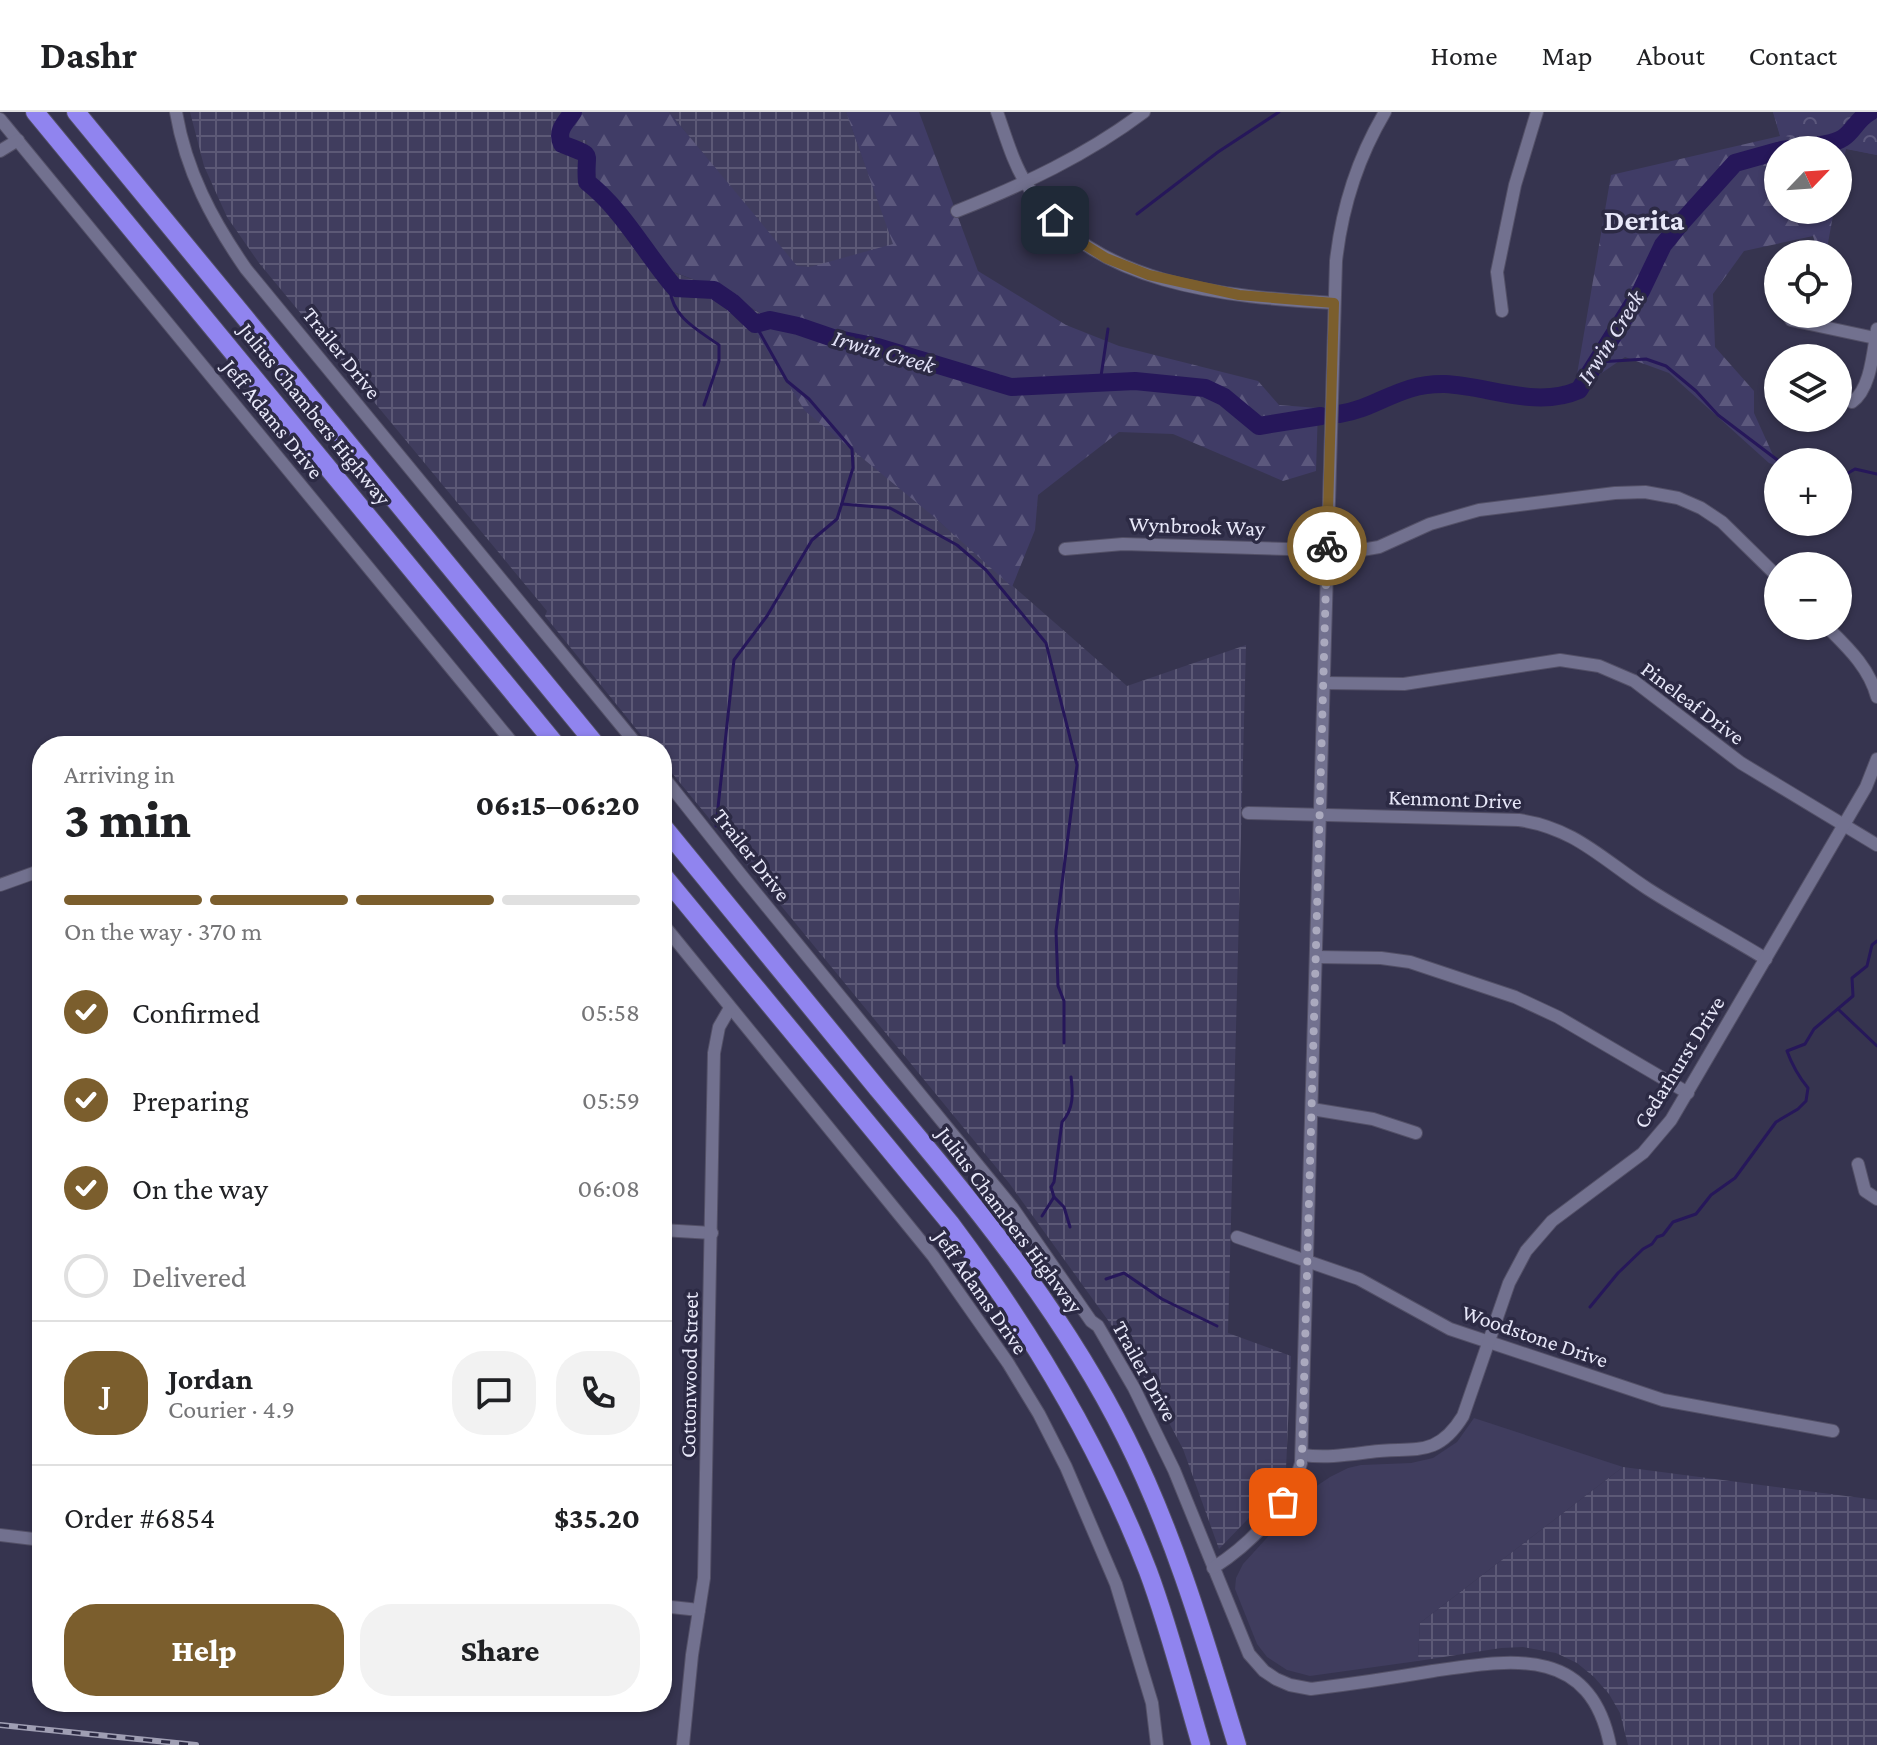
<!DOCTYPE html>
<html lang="en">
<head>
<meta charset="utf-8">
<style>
	body { margin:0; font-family:"Crimson Pro",serif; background:#f2f2f2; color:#202124; height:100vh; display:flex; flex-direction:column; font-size:30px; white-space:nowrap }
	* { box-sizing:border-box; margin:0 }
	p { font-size:26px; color:#757577 }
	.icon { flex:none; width:44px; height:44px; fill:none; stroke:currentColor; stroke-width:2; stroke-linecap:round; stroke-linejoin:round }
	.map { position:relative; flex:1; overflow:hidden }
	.panel { position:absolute; left:32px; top:624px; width:640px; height:976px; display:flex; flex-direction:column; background:#fff; border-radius:32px; box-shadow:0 2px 6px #0004 }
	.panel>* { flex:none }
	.needle { width:52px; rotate:65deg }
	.fabs { position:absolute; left:1764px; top:24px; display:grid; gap:16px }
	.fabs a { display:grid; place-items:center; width:88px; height:88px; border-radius:50%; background:#fff; box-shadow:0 2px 6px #0004; font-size:40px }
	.pin { position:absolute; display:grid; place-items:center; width:68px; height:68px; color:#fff; margin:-34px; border-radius:16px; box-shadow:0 4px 12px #0006 }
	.courier { position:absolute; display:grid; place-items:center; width:80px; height:80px; margin:-40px; border:6px solid #7b5e2d; border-radius:50%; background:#fff; color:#222; box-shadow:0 2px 10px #0007 }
	.headline em { font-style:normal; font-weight:800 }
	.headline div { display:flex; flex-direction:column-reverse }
	.headline { display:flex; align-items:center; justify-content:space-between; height:136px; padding:0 32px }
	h1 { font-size:52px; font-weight:800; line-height:60px }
	.bar { display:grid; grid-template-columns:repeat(4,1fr); gap:12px 8px; align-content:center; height:96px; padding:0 32px }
	.bar i { height:10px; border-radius:6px; background:#e0e0e0 }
	.bar .on { background:#7b5e2d }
	.bar p { grid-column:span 4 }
	.line { display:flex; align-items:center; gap:20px; padding:0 32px; border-top:2px solid #e0e0e0 }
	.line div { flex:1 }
	.round { display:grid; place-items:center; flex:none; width:84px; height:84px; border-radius:32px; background:#f2f2f2 }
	ol { padding:0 32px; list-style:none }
	li { display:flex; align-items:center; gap:24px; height:88px }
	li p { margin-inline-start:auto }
	li .icon { padding:8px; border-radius:50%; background:#7b5e2d; color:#fff; stroke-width:4 }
	li:last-child { color:#757577 }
	li i { width:44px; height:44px; border:4px solid #e0e0e0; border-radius:50% }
	.cta { display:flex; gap:16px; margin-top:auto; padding:16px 32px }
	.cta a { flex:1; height:92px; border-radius:32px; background:#7b5e2d; color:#fff; font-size:32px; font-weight:800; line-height:92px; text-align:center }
	.cta a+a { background:#f2f2f2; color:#202124 }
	header { display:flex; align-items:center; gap:48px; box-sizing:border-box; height:112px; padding:0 40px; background:#fff; border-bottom:2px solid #e0e0e0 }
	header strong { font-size:38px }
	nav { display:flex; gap:44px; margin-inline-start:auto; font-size:28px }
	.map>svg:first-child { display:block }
</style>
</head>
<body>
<header>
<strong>Dashr</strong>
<nav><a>Home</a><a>Map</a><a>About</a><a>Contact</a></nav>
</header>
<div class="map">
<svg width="1877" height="1633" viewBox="0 0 1877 1633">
	<defs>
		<pattern id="industrial-grid" width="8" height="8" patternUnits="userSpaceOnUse" patternTransform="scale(2)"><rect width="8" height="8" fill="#403d5e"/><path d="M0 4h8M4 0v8" fill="none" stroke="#5c5976"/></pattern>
		<pattern id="forest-firs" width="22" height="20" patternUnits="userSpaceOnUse" patternTransform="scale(2)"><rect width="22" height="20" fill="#403c66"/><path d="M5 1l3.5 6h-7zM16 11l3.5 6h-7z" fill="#5c587d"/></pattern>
		<pattern id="park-crowns" width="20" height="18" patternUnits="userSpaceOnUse" patternTransform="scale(2)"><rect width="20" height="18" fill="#403c66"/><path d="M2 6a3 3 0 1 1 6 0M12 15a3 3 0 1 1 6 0" fill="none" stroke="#5c587d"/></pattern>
	</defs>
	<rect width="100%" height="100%" fill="#36344f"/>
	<path fill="#403d5e" d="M1474,1306L1623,1355L1420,1511L1418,1549L1310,1564L1287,1558L1267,1545L1257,1532L1235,1477L1236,1466L1243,1452L1297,1393L1313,1380L1312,1377L1330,1365L1348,1356L1361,1353L1411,1351L1433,1346L1457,1330Z"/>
	<g fill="url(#industrial-grid)">
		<path d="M190,0H576L565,28L586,27L598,72L667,158L722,178L766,205L750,211L933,404L1127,574L1246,533L1228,1221L1291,1244L1286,1357L1272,1382L1219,1437L1183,1337L1133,1243L1009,1071L662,649V634H650L545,504L547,499L259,151L227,105L204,54Z"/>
		<path d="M669,0H846L909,174L827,192Z"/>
		<path d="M1623,1355L1877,1388V1633H1628L1620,1601L1609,1582L1594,1565L1577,1551L1556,1541L1523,1535L1501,1536L1418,1549L1420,1511Z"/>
	</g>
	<g fill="url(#forest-firs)">
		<path d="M576,0H669L797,154L810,155L893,132L846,0H919L978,159L1066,213L1119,234L1258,269L1279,293L1318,296L1316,359L1283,369L1173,322L1119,320L1038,383L1035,418L1012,475L933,404L805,299L750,211L765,204L722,178L668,158L598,72L586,28H565Z"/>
		<path d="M1773,0H1877V43L1846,37L1838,78V38H1778V98H1834L1826,142H1819L1813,124L1744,139L1713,182L1715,235L1754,279V301L1778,354L1769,351L1669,261L1625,245L1574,280L1611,63L1780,24Z"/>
	</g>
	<path fill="url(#park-crowns)" d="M1773,0H1877V43L1780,23Z"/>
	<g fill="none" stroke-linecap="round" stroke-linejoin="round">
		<g stroke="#26175a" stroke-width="3">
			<path d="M1859,7V0"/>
			<path d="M1137,102L1218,40L1279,0"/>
			<path d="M675,176L670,178C673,206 698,218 719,233V249L704,293"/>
			<path d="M1598,250L1646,247L1666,254L1696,279L1718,303L1780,350"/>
			<path d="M1100,271L1108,217"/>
			<path d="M1838,367L1855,357L1877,362"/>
			<path d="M842,392L890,396L957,433L986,458L1046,531L1077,653L1056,819L1058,874L1064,889V931"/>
			<path d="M716,714L734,548L767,504L812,428L837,407L853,356L852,337L809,287L787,269L755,212"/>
			<path d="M1838,897L1877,934"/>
			<path d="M1042,1104L1054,1085"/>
			<path d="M1070,1115L1064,1095L1054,1085L1051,1075L1054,1070L1062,1010C1074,997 1073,981 1071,965"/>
			<path d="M1106,1167L1124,1161L1162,1187L1217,1214"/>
			<path d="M1590,1195L1618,1161L1643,1137L1652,1132L1657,1125L1663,1123L1673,1110L1696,1102L1711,1083L1735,1066L1776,1010L1798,997L1806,989L1808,976C1799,965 1792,953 1787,939L1805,932L1814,917L1853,884L1852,866L1867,854L1872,833L1877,829"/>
		</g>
		<g stroke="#26175a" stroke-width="18">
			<path d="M573,0C565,11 556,19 562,32C597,46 584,37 587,70C623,98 645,141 675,176L714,178L733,191L755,212L770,208L798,214L833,226L878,235L1011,275L1135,269L1205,276L1224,285L1259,314L1321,304"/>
			<path d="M1781,38C1798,35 1829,35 1843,26C1854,19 1856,8 1870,0"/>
			<path d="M1339,302C1379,296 1398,271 1445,272C1489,274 1536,297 1579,278L1641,179L1663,133L1681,111L1735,51L1778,39"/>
		</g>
		<g stroke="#535067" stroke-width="14">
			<g id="minor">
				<path d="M176,0C186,59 212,108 246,157L638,634"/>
				<path d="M997,0C1006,25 1013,51 1027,73C1088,174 1228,185 1334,191"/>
				<path d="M0,7L515,634"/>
				<path d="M0,39L18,28"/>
				<path d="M957,99C1023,73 1087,43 1144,0"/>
				<path d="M1502,199L1497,160L1515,73L1537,0"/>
				<path d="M1791,208L1875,226"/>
				<path d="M1852,290C1871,277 1873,239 1877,217"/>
				<path d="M1065,437L1123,432L1356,439L1379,435L1430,412L1479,398L1615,381L1645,380L1678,386L1701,396L1722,410L1778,465"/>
				<path d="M1826,514C1847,535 1869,555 1877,585"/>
				<path d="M1324,571L1404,572L1560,548L1599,554L1634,569L1741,651L1877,733"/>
				<path d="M662,663L742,764L1012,1095L1091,1209L1098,1214L1134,1276L1174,1358L1249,1542L1264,1559L1276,1567L1290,1573L1311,1577C1352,1572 1392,1566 1433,1559C1510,1548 1590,1532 1610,1633"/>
				<path d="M1248,701L1519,708C1575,716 1603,748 1648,777C1687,802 1727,823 1766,847"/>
				<path d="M0,773L42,758"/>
				<path d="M662,811L933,1144L1008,1251L1039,1302L1066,1355L1116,1472L1152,1591L1157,1633"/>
				<path d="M1316,845L1381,846L1410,850L1515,885L1558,905L1688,981"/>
				<path d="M1312,997L1373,1007L1416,1021"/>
				<path d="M1858,1052L1865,1079L1877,1087"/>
				<path d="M662,1118L712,1121"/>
				<path d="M1237,1125L1359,1167L1450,1217L1663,1288L1833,1319"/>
				<path d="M1302,1343C1327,1346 1346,1343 1370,1340C1412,1334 1436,1348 1463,1304L1509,1171L1526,1139L1552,1109L1643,1041L1671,1008L1866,675L1877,647"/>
				<path d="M0,1423L42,1428"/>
				<path d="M1213,1456C1248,1434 1291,1392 1301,1351L1336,149C1342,95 1357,47 1385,0"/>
				<path d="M662,1494L699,1498"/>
				<path d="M683,1633L692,1543L704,1466L714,941L719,915L730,896"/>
			</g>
		</g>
		<g stroke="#535067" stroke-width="20">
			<g id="highway">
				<path d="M35,0L557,634"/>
				<path d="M76,0L597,634"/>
				<path d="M662,713C734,801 805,889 877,976C969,1086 1062,1197 1126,1326C1175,1424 1205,1528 1237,1633"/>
				<path d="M662,762L950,1111C1031,1219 1099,1332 1148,1459C1169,1515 1184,1575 1201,1633"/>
			</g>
		</g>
		<use href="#minor" stroke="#72718f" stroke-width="12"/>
		<use href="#highway" stroke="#9084ef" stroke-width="18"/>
		<g stroke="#9f9eb3" stroke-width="6">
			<path id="rail" d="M0,1613L196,1633"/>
		</g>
		<use href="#rail" stroke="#2c2a44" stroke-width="3" stroke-dasharray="9" stroke-linecap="butt"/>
	</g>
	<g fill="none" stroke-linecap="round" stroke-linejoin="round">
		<path stroke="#aaa9be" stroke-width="8" stroke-dasharray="0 14.4" d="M1283,1390L1298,1363L1302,1343L1327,434"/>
		<path stroke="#7b5e2d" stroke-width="10" d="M1055,108L1074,126L1106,146L1149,163L1239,183L1334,191L1327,434"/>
	</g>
	<g text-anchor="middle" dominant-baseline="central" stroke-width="7" stroke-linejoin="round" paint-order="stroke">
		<g font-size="22" fill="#e8e8f9" stroke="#2c2a44">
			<text transform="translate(342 241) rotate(51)">Trailer Drive</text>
			<text transform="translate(315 302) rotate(51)">Julius Chambers Highway</text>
			<text transform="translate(273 307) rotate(51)">Jeff Adams Drive</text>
			<text transform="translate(1197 414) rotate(2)">Wynbrook Way</text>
			<text transform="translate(1693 591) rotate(37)">Pineleaf Drive</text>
			<text transform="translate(1455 687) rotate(2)">Kenmont Drive</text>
			<text transform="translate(752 743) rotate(52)">Trailer Drive</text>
			<text transform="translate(1679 950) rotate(-58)">Cedarhurst Drive</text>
			<text transform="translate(1010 1108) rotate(53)">Julius Chambers Highway</text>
			<text transform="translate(981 1180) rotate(55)">Jeff Adams Drive</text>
			<text transform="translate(1535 1224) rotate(19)">Woodstone Drive</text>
			<text transform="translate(1145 1259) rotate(61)">Trailer Drive</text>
			<text transform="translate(689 1263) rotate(-89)">Cottonwood Street</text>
		</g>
		<g font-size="24" font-style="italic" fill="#e2e1f7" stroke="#2c2a44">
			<text transform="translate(1610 225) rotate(-58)">Irwin Creek</text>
			<text transform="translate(884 239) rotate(16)">Irwin Creek</text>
		</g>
		<g font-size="30" font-weight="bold" fill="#e8e8f9" stroke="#2c2a44">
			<text x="1644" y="107">Derita</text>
		</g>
	</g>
</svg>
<div class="fabs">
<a><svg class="needle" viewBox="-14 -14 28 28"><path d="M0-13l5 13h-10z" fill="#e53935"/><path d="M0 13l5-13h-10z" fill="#757577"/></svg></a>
<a><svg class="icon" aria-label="locate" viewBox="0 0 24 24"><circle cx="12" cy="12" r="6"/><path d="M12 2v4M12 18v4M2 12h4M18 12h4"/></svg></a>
<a><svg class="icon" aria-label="layers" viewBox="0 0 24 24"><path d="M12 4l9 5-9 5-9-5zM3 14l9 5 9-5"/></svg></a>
<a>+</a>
<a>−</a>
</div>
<div class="pin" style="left:1283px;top:1390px;background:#ea580c"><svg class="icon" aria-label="bag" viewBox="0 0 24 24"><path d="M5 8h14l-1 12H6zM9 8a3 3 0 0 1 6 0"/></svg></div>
<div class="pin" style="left:1055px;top:108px;background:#1f2937"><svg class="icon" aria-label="home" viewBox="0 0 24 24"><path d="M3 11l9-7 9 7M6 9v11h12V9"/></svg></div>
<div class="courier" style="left:1327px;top:434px"><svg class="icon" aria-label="bike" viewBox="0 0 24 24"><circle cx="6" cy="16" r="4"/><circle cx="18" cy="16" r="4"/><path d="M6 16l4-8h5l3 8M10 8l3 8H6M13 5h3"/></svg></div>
<section class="panel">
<div class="headline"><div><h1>3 min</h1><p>Arriving in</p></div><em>06:15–06:20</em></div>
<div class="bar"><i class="on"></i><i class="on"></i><i class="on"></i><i></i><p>On the way · 370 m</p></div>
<ol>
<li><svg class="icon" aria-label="check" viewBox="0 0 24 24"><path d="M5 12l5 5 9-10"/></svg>Confirmed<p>05:58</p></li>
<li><svg class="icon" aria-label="check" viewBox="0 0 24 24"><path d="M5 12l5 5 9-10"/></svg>Preparing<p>05:59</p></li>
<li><svg class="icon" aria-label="check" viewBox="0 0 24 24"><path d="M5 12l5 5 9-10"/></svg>On the way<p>06:08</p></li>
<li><i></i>Delivered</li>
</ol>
<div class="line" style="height:144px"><b class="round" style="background:#7b5e2d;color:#fff">J</b><div><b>Jordan</b><p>Courier · 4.9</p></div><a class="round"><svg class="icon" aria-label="chat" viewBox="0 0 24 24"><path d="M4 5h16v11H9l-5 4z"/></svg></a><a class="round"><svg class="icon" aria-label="phone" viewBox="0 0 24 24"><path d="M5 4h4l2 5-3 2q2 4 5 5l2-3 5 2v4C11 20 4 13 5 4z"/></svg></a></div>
<div class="line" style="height:104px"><div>Order #6854</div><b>$35.20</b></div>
<div class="cta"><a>Help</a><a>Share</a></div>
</section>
</div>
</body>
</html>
